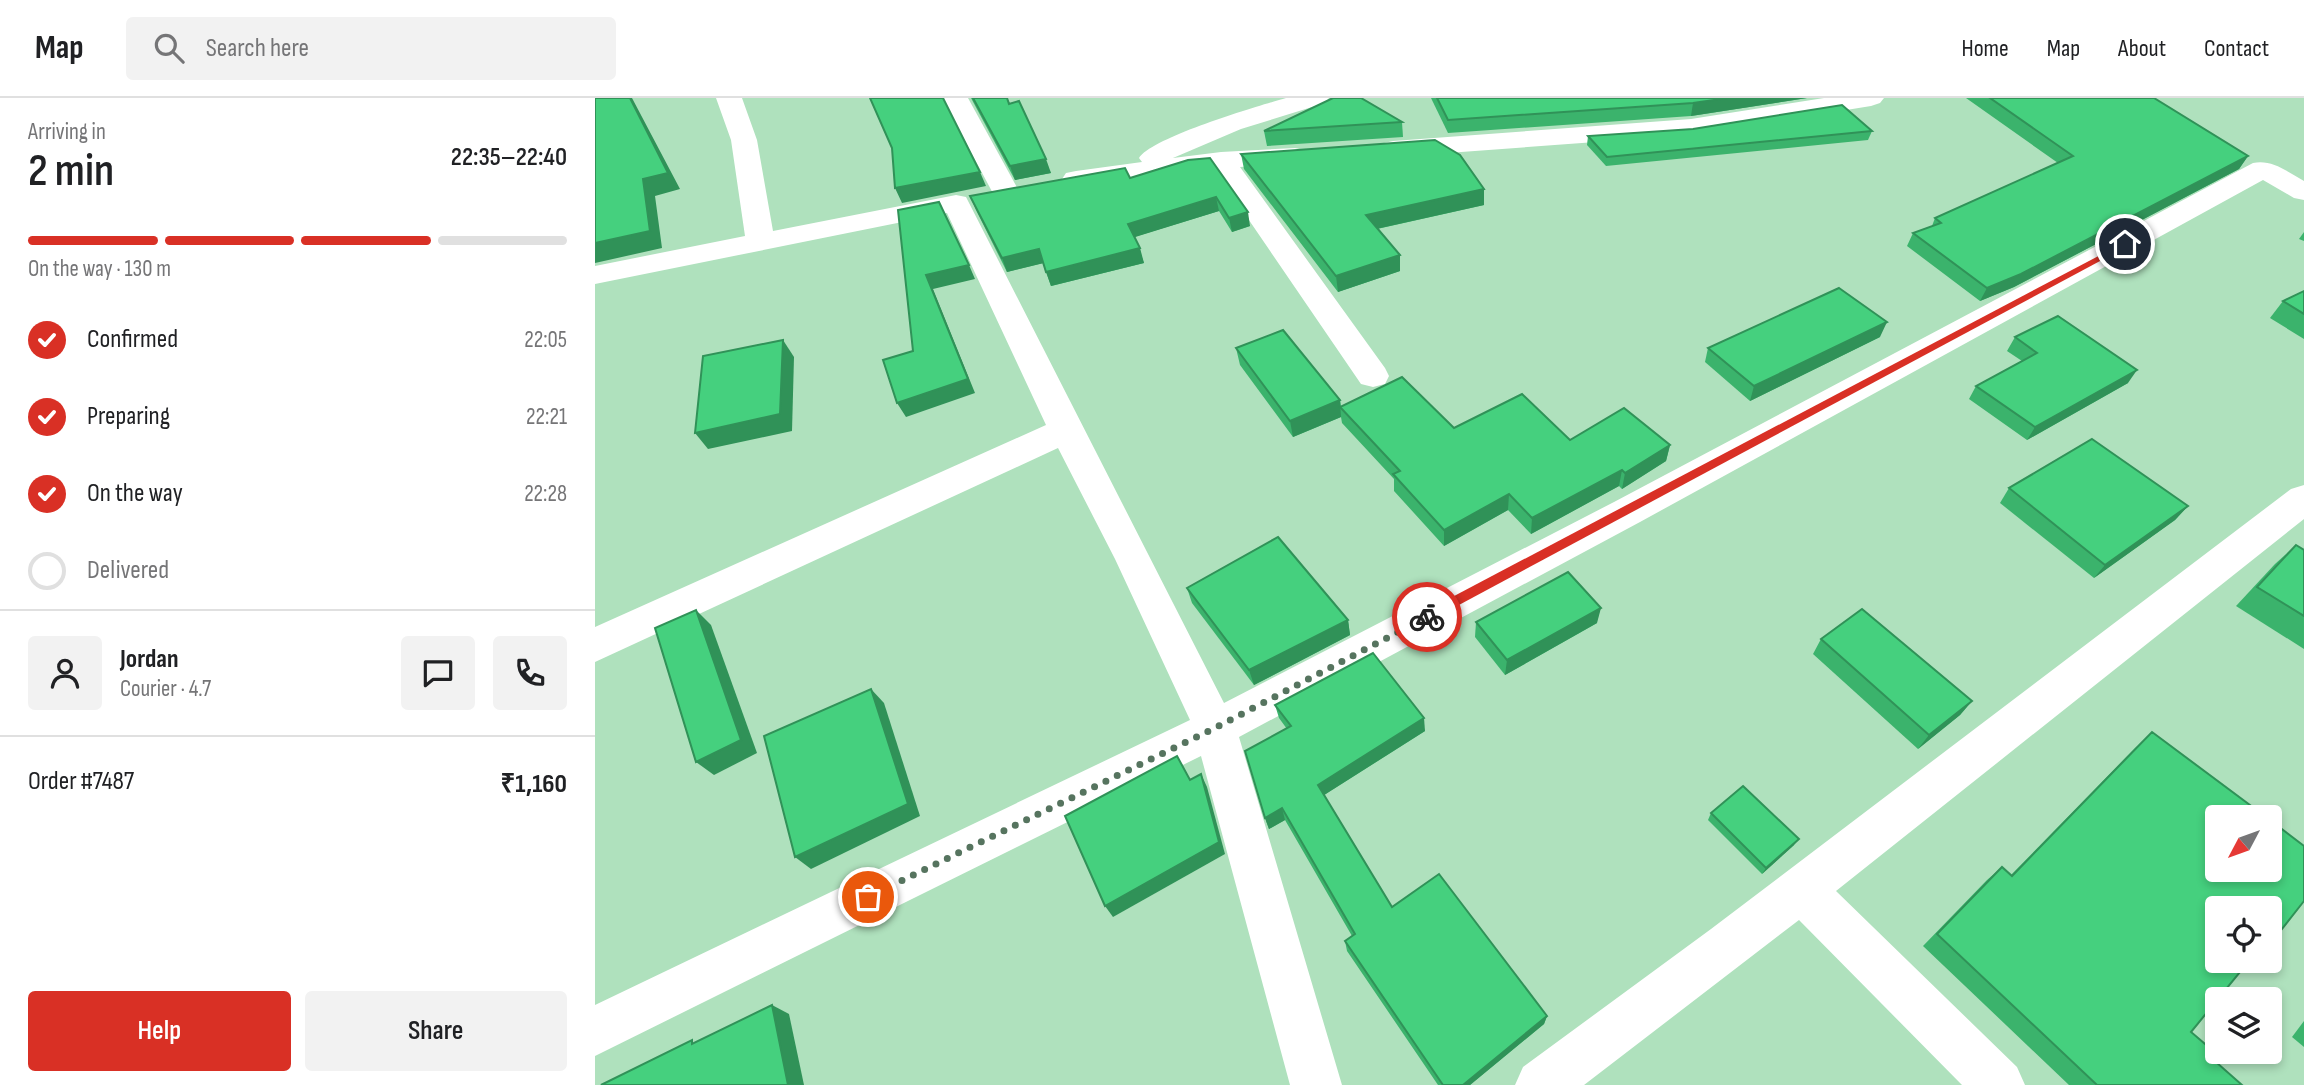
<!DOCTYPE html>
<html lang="en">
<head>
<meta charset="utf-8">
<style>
	body { margin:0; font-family:"Sofia Sans Condensed",sans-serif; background:#f2f2f2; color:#202124; height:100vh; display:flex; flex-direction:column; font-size:26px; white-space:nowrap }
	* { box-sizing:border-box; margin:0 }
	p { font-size:23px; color:#757577 }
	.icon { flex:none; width:38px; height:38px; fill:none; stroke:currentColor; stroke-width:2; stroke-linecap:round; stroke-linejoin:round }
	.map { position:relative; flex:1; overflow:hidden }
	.sheet { display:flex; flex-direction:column; background:#fff; width:595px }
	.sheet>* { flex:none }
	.needle { width:46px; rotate:229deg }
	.tools { position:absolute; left:1610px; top:707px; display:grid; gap:14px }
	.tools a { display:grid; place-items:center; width:77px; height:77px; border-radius:7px; background:#fff; box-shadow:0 4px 10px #0003; font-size:35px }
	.pin { position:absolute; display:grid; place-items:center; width:60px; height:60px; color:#fff; margin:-30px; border:4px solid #fff; border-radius:50%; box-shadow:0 2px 7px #0007 }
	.courier { position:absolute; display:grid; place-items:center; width:70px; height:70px; margin:-35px; border:5px solid #d93025; border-radius:50%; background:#fff; color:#222; box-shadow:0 2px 9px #0007 }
	.head em { font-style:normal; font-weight:600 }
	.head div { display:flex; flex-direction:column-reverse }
	.head { display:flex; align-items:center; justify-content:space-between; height:119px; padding:0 28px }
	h1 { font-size:46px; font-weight:600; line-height:52px }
	.bar { display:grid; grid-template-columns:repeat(4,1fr); gap:10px 7px; align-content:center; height:84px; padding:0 28px }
	.bar i { height:9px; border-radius:5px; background:#e0e0e0 }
	.bar .selected { background:#d93025 }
	.bar p { grid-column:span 4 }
	.line { display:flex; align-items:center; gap:18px; padding:0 28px; border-top:2px solid #e0e0e0 }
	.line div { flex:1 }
	.round { display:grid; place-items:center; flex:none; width:74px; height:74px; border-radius:7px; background:#f2f2f2 }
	ol { padding:0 28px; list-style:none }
	li { display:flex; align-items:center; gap:21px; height:77px }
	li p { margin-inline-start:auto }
	li .icon { padding:7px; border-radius:50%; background:#d93025; color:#fff; stroke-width:4 }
	li:last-child { color:#757577 }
	li i { width:38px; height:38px; border:4px solid #e0e0e0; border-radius:50% }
	.button { display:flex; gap:14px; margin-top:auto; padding:14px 28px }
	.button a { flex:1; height:80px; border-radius:7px; background:#d93025; color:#fff; font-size:28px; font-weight:600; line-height:80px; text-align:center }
	.button a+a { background:#f2f2f2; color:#202124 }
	header { display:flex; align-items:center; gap:42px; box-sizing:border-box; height:98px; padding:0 35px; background:#fff; border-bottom:2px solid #e0e0e0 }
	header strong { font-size:33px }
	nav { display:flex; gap:38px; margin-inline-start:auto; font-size:24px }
	.search { width:490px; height:63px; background:#f2f2f2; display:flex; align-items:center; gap:18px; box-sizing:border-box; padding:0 24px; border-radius:7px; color:#757577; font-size:26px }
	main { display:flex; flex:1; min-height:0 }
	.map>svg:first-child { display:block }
</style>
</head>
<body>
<header>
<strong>Map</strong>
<div class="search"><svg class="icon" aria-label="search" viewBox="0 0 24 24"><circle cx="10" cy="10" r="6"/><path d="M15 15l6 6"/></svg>Search here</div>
<nav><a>Home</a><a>Map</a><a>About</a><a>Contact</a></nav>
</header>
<main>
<section class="sheet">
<div class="head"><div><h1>2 min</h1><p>Arriving in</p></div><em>22:35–22:40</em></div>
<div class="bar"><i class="selected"></i><i class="selected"></i><i class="selected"></i><i></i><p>On the way · 130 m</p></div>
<ol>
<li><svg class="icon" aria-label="check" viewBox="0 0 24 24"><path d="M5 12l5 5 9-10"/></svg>Confirmed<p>22:05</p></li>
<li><svg class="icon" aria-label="check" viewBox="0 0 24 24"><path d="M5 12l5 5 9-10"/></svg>Preparing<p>22:21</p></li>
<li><svg class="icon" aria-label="check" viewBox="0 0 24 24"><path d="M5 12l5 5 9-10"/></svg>On the way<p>22:28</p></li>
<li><i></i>Delivered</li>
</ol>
<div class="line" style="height:126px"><a class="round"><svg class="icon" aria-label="person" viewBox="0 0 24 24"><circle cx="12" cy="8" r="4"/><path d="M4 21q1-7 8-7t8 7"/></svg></a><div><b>Jordan</b><p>Courier · 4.7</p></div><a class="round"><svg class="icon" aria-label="chat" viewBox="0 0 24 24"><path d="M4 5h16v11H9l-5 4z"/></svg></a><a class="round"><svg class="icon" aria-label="phone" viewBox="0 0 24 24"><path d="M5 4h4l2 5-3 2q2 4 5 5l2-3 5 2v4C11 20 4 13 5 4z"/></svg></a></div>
<div class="line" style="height:91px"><div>Order #7487</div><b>₹1,160</b></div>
<div class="button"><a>Help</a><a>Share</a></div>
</section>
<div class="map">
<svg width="1709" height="987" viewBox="0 0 1709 987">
	<rect width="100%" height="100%" fill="#afe1bd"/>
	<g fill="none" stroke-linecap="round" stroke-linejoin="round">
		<g fill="#fff" fill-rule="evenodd">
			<path d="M121,0H147L162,42L178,133L361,97L371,99L629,605L1019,404L1658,65C1677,61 1693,74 1709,83V102L1699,100L1668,82L1045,424L644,639L747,987H695L606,658L0,958V907L595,622L520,461L463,350L0,564V529L451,327L352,115L0,186V168L150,138L136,42Z"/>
			<path d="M347,0H373L425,95L421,101L411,103L401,101Z"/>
			<path d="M691,0H734L730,5L646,31L578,60L626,54L700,50L709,52L713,58L709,64L645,69L790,270L794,278L790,286L778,289L766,286L619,71L481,89L471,87L467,81L471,75L481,73L547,64L544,60C558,39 663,8 691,0Z"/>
			<path d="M1229,0H1289L1285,5L1276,8L1096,37L798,59L789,57L785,51L789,45L798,43L1096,21Z"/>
			<path d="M1709,387V421L1241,793L1422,969L1430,987H1367L1204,822L989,987H920L928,969L1116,831L1696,391Z"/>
		</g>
	</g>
	<g fill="#3bb36c">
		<path d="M376,0H412L456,75L420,82Z"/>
		<path d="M836,0H1212L1096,18L853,35Z"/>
		<path d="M1371,0H1559L1653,58L1644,71L1419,189L1385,203L1312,148L1318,135L1337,128L1340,120L1463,65Z"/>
		<path d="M807,24L808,39L672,48L669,33Z"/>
		<path d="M1277,33L1273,42L1011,68L992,47L993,38Z"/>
		<path d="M646,56L889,107L782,131L805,173L743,194L649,71Z"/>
		<path d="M593,62L655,128L637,134L624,113L539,139L549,165L456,188L448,165L412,174L381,112L375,98L535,80Z"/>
		<path d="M1709,134V143L1704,141Z"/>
		<path d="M1709,193V241L1675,220L1688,203Z"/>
		<path d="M1285,239L1155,303L1110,264L1113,250Z"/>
		<path d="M1420,239L1533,285L1432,342L1374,301L1381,288L1427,263L1412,253Z"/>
		<path d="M641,250L745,302L746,308L859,330L975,342L1075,347L1071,363L1027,391L1024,388L936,436L913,412L849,448L799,393V381L747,325L746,319L698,339L645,267Z"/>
		<path d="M1414,390L1593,408L1580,422L1499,480L1405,405Z"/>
		<path d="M1701,447L1709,452V551L1641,508L1680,466Z"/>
		<path d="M592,490L753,522L755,537L659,587L597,505Z"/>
		<path d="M881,524L1002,525L910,577L880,539Z"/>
		<path d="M1226,541L1377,603L1365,617L1323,651L1218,556Z"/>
		<path d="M680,607L830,633L729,697L797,809L952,918L949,926L875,987H843L752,853L750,843L757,838L690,722L674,731L670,720L692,631L684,620Z"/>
		<path d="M1557,634L1671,719H1622V772H1675V722L1709,748V803L1679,841L1675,843V810H1622V863H1654L1596,934L1617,952L1613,957L1647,987H1474L1328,848L1392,782L1407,769L1416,777L1540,650Z"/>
		<path d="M1116,715L1199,747L1167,776L1113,722Z"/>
		<path d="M1709,923V949L1697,939Z"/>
	</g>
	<g fill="#309258">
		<path d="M35,0H37L85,91L60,98L67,150L0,165V145Z"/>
		<path d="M1133,0H1212L1096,18L1098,5Z"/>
		<path d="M1653,58L1644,71L1419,189L1385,203L1392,190Z"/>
		<path d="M451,61L456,75L420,82L415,68Z"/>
		<path d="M385,74L391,88L307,105L300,90Z"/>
		<path d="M889,91V107L772,133L771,117Z"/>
		<path d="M621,99L624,113L537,140L533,126Z"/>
		<path d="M653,114L655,128L637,134L634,120Z"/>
		<path d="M545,150L549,165L456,188L451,174Z"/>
		<path d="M444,151L449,165L412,174L407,160Z"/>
		<path d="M805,157V173L743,194L741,178Z"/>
		<path d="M374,167L380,181L338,191L380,295L311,319L302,305L373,281L331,177Z"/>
		<path d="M1292,224L1285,239L1155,303L1159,288Z"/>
		<path d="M188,242L199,259L197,333L113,351L100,335Z"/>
		<path d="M1542,272L1533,285L1432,342L1440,329Z"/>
		<path d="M745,302L746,319L698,339L695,323Z"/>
		<path d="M1075,347L1071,363L1027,391L1030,375Z"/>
		<path d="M1027,372L1024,388L936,436L937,420Z"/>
		<path d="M914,396L913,412L849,448V432Z"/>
		<path d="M1593,408L1580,422L1499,480L1510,467Z"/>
		<path d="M1006,510L1002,525L910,577L912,562Z"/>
		<path d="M101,512L116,527L162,655L119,677L101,664Z"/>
		<path d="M753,522L755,537L659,587L654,572Z"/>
		<path d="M276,591L289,605L325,718L216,771L200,759Z"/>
		<path d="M1377,603L1365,617L1323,651L1334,637Z"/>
		<path d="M829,620L830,633L726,699L723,687Z"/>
		<path d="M606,676L612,689L630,756L518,819L510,808Z"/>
		<path d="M687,710L690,722L674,731L670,720Z"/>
		<path d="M1204,741L1199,747L1167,776L1171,770Z"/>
		<path d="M177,907L194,916L209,987H193Z"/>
		<path d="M952,918L949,926L875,987H868Z"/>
	</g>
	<g fill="#45d07e" stroke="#309258" stroke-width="2">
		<path d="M0,0H35L73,75L48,81L55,133L0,145Z"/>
		<path d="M275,0H348L385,74L300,90L297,50Z"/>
		<path d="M378,0H412L414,6L424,3L451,61L415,68Z"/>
		<path d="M738,0H766L807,24L669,33Z"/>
		<path d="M842,0H1133L1098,5L853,22Z"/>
		<path d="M1395,0H1559L1653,58L1426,176L1392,190L1318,135L1346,125L1340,120L1478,58Z"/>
		<path d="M1247,7L1277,33L1012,59L993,38L1098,31Z"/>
		<path d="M840,42L865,57L889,91L771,117L805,157L741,178L646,56Z"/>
		<path d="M615,60L653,114L634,120L621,99L533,126L545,150L451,174L444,151L407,160L375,98L530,70L535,80L593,62Z"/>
		<path d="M344,104L374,167L331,177L373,281L302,305L288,262L318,253L303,112Z"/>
		<path d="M1244,190L1292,224L1159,288L1113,250Z"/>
		<path d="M1709,193V216L1688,203Z"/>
		<path d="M1463,218L1542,272L1440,329L1381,288L1442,255L1420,239Z"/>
		<path d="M688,232L745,302L695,323L641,250Z"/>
		<path d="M188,242L185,316L100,335L108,258Z"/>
		<path d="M807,279L859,330L927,296L975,342L1029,310L1075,347L1030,375L1027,372L937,420L914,396L849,432L798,376L805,373L745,309Z"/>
		<path d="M1497,341L1593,408L1510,467L1414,390Z"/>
		<path d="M683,439L753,522L654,572L592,490Z"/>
		<path d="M1701,447L1709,452V518L1662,489Z"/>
		<path d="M973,474L1006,510L912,562L881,524Z"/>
		<path d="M1267,511L1377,603L1334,637L1226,541Z"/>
		<path d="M101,512L146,642L101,664L60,530Z"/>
		<path d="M778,555L829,620L723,687L797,809L844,776L952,918L868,987H848L750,843L760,836L687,710L670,720L650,653L696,628L680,607Z"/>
		<path d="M276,591L313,706L200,759L169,638Z"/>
		<path d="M1557,634L1671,719H1622V772H1675V722L1709,748V803L1679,841L1675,837V810H1622V863H1654L1596,934L1617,952L1613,957L1647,987H1502L1342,836L1407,769L1417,778Z"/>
		<path d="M582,658L595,682L606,676L624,744L510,808L470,718Z"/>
		<path d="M1148,688L1204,741L1171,770L1116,715Z"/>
		<path d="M177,907L193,987H6L97,942V946Z"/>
	</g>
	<path fill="#d93025" d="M1530,144L1533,148L836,522H827V515Z"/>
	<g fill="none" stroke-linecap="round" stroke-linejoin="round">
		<path stroke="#56745f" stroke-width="7" stroke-dasharray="0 12.6" d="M273,799L620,630L832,519"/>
	</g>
</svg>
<div class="tools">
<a><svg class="needle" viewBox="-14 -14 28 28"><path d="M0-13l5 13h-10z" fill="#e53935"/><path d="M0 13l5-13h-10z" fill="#757577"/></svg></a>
<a><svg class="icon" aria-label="locate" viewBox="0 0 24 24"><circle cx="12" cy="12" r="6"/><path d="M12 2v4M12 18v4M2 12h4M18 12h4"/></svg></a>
<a><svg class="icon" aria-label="layers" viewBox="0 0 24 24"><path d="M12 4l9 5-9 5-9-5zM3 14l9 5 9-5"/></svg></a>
</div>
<div class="pin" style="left:273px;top:799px;background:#ea580c"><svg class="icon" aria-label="bag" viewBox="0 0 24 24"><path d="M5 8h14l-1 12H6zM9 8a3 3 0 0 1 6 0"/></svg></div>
<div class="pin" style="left:1530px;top:146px;background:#1f2937"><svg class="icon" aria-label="home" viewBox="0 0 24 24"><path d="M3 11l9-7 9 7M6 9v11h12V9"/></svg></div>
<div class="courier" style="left:832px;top:519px"><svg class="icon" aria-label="bike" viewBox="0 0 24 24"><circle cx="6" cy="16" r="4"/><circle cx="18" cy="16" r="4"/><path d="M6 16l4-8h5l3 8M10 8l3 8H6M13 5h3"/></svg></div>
</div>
</main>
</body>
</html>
